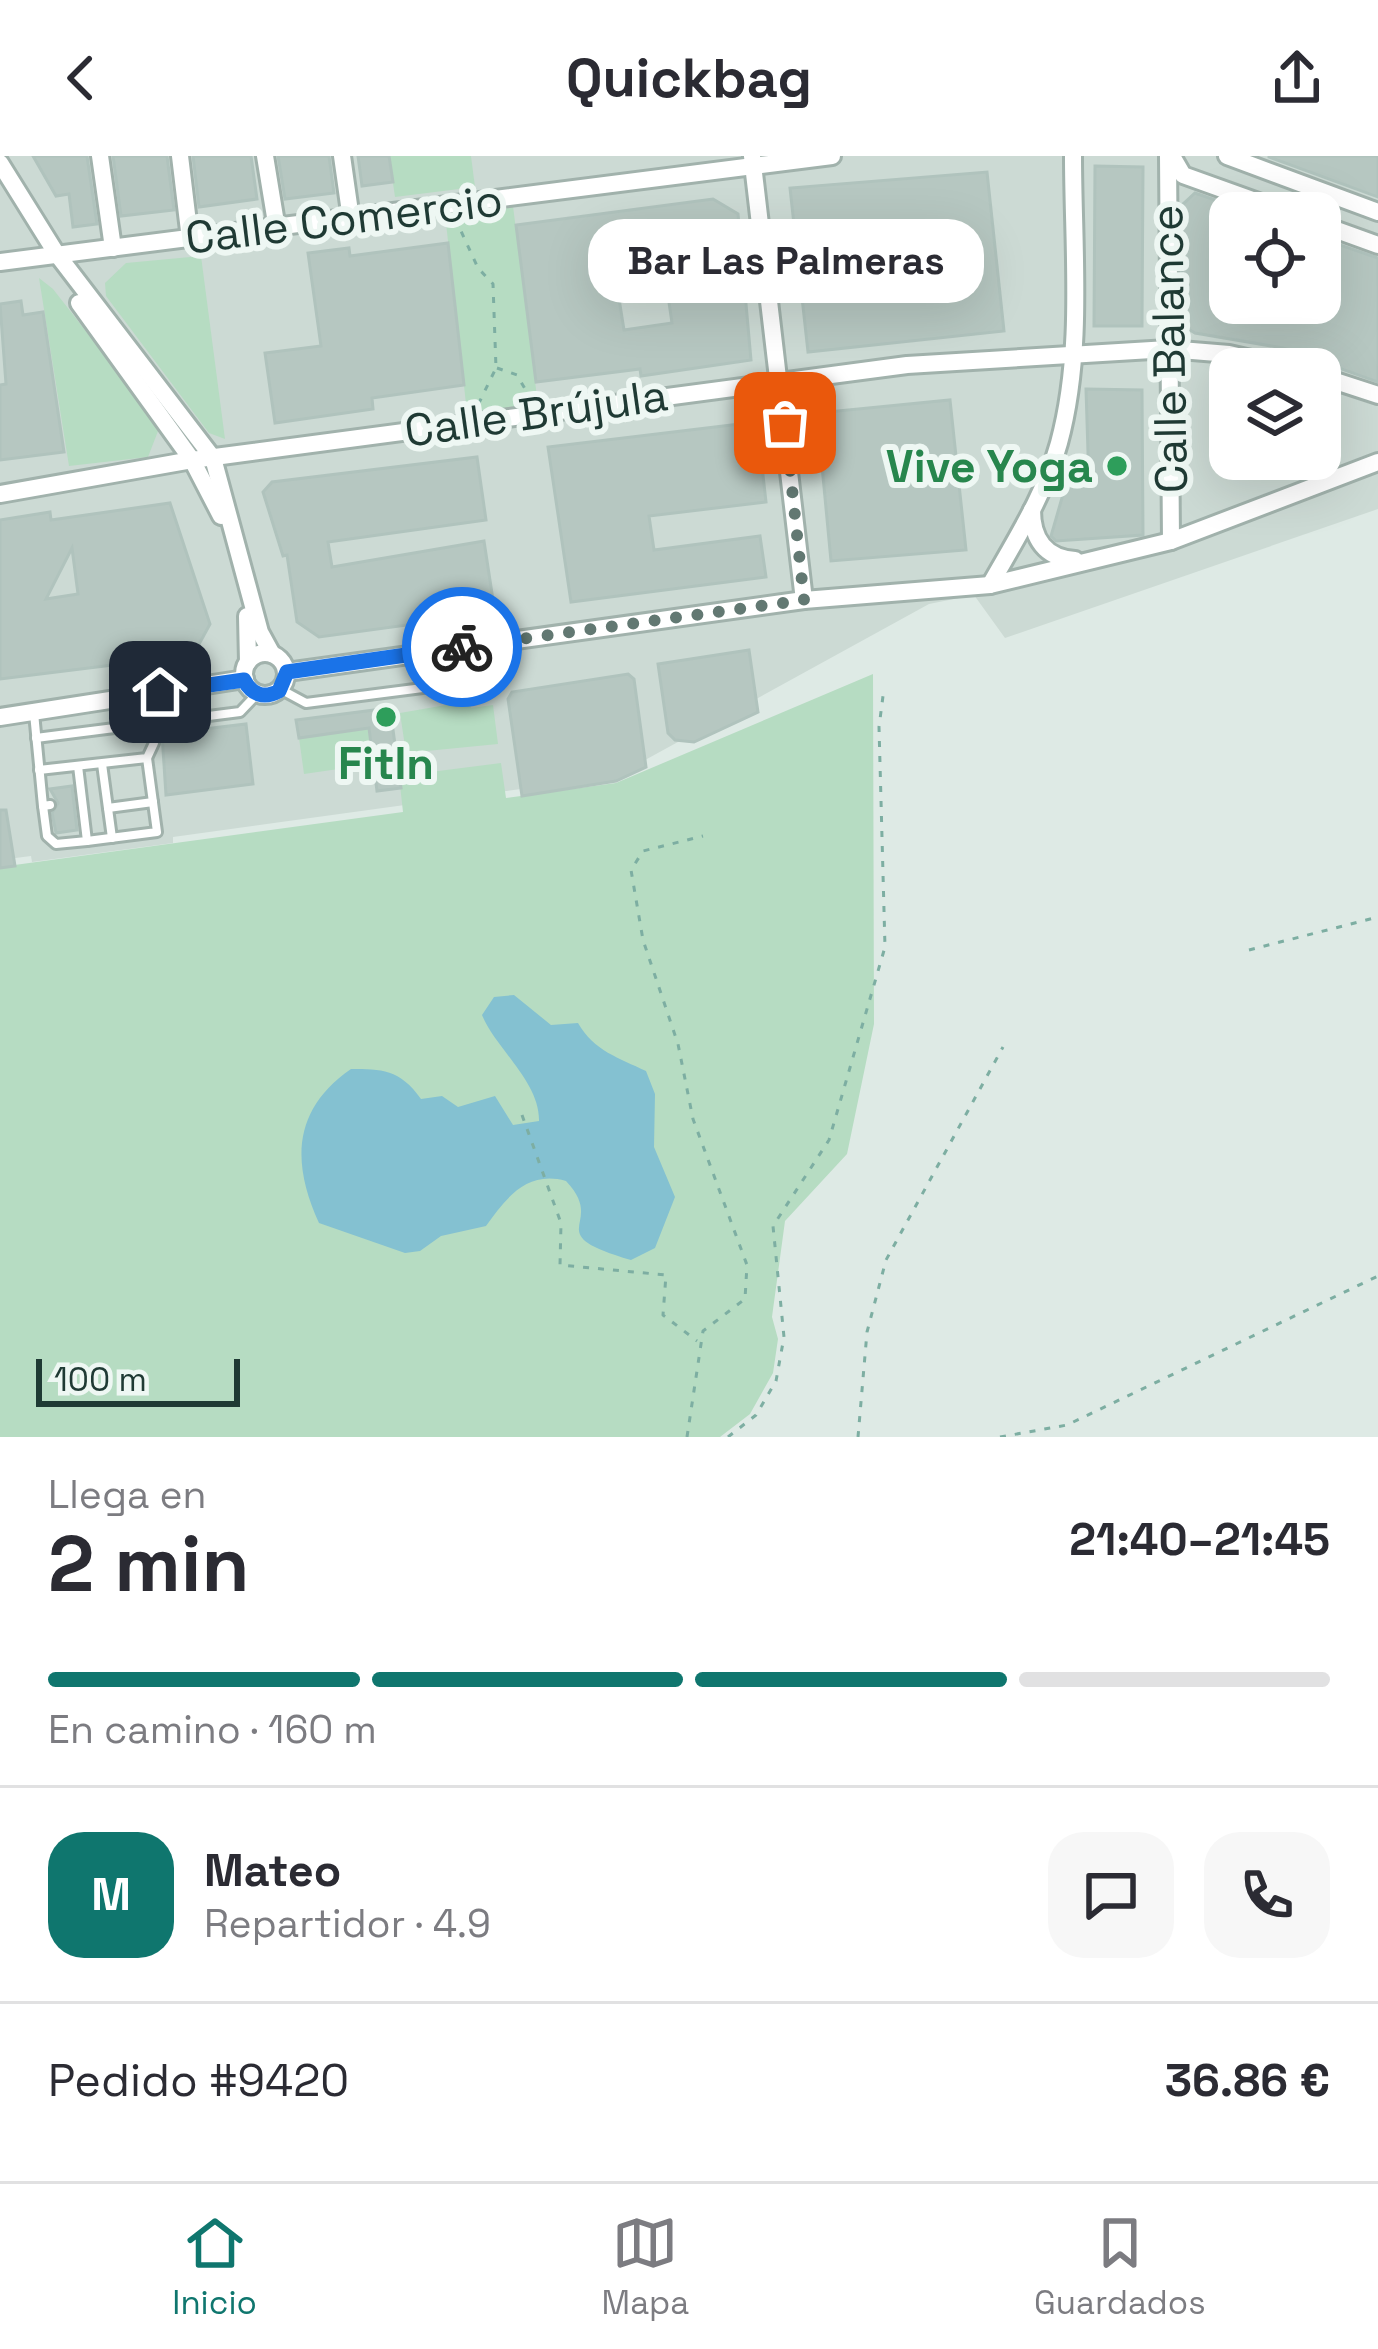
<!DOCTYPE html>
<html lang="es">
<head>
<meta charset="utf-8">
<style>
	body { margin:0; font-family:"Space Grotesk",sans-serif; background:#f7f7f7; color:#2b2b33; height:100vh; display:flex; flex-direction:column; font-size:45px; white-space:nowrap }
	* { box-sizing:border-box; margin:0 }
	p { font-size:39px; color:#7c7c81 }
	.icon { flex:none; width:66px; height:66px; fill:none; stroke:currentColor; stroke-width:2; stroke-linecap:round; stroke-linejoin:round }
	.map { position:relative; height:1281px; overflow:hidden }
	.details { display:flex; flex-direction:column; background:#fff; flex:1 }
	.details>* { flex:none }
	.buttons { position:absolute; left:1209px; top:36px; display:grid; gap:24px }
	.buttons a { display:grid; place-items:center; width:132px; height:132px; border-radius:24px; background:#fff; box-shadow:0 12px 48px #0002; font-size:60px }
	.scale { position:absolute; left:36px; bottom:30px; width:204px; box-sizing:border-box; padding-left:12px; border:6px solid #1f3a34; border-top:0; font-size:33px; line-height:42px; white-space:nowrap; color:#1f3a34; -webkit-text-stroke:9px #eef7f3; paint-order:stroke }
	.pin { position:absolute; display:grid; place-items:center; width:102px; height:102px; color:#fff; margin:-51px; border-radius:24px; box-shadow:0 6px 18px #0006 }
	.courier { position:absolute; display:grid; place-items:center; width:120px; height:120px; margin:-60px; border:9px solid #1a73e8; border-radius:50%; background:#fff; color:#222; box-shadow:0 3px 15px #0007 }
	.bubble { position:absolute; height:84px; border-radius:36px; background:#fff; box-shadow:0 12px 48px #0002; font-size:39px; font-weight:700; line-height:84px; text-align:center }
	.summary em { font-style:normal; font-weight:700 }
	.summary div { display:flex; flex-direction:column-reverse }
	.summary { display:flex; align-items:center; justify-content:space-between; height:204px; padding:0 48px }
	h1 { font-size:78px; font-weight:700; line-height:90px }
	.bar { display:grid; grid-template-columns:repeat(4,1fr); gap:18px 12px; align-content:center; height:144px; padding:0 48px }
	.bar i { height:15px; border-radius:9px; background:#e1e1e2 }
	.bar .current { background:#0f766e }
	.bar p { grid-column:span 4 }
	.line { display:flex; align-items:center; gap:30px; padding:0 48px; border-top:3px solid #e1e1e2 }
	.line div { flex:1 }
	.round { display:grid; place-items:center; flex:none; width:126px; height:126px; border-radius:36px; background:#f7f7f7 }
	header { display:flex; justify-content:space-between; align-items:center; height:156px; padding:0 48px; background:#fff; font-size:54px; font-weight:700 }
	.tab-bar { display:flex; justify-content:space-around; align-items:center; height:168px; border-top:3px solid #e1e1e2; background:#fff; font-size:33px; color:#7c7c81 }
	.tab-bar a { display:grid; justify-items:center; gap:6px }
	.tab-bar .current { color:#0f766e }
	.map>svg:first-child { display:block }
</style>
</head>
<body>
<header><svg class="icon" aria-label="back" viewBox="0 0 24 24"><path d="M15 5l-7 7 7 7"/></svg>Quickbag<svg class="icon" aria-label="share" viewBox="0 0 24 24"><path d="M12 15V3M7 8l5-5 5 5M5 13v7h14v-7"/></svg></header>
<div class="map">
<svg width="1378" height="1281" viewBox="0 0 1378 1281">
	<rect width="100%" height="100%" fill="#deeae5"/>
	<path fill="#ccdad4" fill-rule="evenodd" d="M0,0H1378V353L1005,482L974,439L929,448L616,620L173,681V687L32,706L31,700L0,704ZM1230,57H1320V147H1230ZM1230,213H1320V303H1230Z"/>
	<g fill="#b6dcc2">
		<path d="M389,0H471L475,31L395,41Z"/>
		<path d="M513,50L538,249L467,257L445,58Z"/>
		<path d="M201,100L225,283L209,277L106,140L105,127L126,107Z"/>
		<path d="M39,122L53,133L160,270L148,301L69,310Z"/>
		<path d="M873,518L874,868L847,998L785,1065L772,1161L778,1183L773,1217L750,1258L720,1281H0V711L403,656L399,620L501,607L506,642L616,627Z"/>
		<path d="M469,545L471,552L493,549L498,588L406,597L400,557Z"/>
		<path d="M368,572L373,608L304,618L299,582Z"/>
	</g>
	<path fill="#84c1d1" d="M514,839L551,869L578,867C594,895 619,902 646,915L655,938L654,991L675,1041L655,1092L631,1104C536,1076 609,1070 566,1025C527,1014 506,1042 486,1070L441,1080L420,1095L405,1097L319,1067C291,1006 293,953 351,913C381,913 400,913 421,943L442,940L458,951L495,940L513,969L539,965C540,926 496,893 482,859L494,841Z"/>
	<g fill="#b6c7c1" stroke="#b0c3bd" stroke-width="3" fill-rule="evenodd">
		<path d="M33,0H87L97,68L73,71L69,38L56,40Z"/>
		<path d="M113,0H167L174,54L121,60Z"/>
		<path d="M193,0H251L257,43L199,51Z"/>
		<path d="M278,0H329L334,37L285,43Z"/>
		<path d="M358,0H389L393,26L362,30Z"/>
		<path d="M1269,0H1378V41L1269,1Z"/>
		<path d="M1095,10L1143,11L1142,170H1094Z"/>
		<path d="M987,16L1004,175L808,196L790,32Z"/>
		<path d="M1195,37L1230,49V147H1320V82L1378,102V226L1283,192L1195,177L1182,169L1181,50Z"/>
		<path d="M713,43L738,58L751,204L641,220L640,213L536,226L516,69ZM662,98L672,167L624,174L613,105Z"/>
		<path d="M448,87L464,229L372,242L373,253L275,267L265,197L321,190L308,97L349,92L350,100Z"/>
		<path d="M21,145L23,159L43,156L64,296L0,304V229L6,228L0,148Z"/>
		<path d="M1086,233L1142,234L1143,379L1056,385L1051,380L1066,328H1089Z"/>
		<path d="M950,244L966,394L831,405L817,257Z"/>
		<path d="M757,266L766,346L649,360L654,394L760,380L766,421L571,446L548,291Z"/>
		<path d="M477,301L486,364L328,386L332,411L484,385L495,457L319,481L297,466L287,399L283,400L263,336L272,326Z"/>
		<path d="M170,347L210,468L193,499L0,523V364L50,356L51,364ZM72,392L78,438L46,443Z"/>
		<path d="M749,494L758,556L694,586L675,584L668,577L658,508Z"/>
		<path d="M628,518L634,523L646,611L616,625L522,640L508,543L512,536Z"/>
		<path d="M390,552L401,632L377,635L369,572L299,582L296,564Z"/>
		<path d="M246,568L253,628L166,639L162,578Z"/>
		<path d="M72,630L77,674L56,677L52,657L58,647L50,633Z"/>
		<path d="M0,654H6L15,710L0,712Z"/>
	</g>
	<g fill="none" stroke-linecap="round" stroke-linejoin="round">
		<g stroke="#a1b2ac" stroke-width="14">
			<g id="lane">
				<path d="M280,533L306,547L477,525L482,516L479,489"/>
				<path d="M34,557L43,650L50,649"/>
				<path d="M36,582L240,556L257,538"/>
				<path d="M102,608L112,682"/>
				<path d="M39,614L147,602L154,587V567"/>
				<path d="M43,650L47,680L56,688L87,685L78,610"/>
				<path d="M108,652L153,646"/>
				<path d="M87,685L157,676L147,602"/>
			</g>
		</g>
		<g stroke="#a1b2ac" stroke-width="22">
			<g id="street">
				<path d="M100,0L113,92"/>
				<path d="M180,0L190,83"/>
				<path d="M265,0L277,73"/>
				<path d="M342,0L351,63"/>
				<path d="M752,0L804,444"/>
				<path d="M1168,0L1171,385"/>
				<path d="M1172,0L1183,19L1289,57"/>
				<path d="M1227,0L1378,56"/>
				<path d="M0,7L56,97L213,302L260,476L272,498"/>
				<path d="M1320,68L1378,89"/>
				<path d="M0,106L832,0"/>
				<path d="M79,147L192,304L221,360"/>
				<path d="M1320,220L1378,239"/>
				<path d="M0,338L192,304L907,209L1168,193L1229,198L1295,213"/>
				<path d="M1032,354C1032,383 1045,402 1075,404"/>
				<path d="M990,429C1016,383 1045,338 1059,287C1084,195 1073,94 1073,0"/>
				<path d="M247,460L248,506"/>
				<circle cx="265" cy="518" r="21"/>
				<path d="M287,516L804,444L990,429L1171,385L1378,306"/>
				<path d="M0,561L245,523"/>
			</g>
		</g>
		<g stroke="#7daea2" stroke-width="3" stroke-dasharray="6 9" stroke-linecap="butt">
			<path d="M455,62L478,112L493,128L496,212L476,253"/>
			<path d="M497,212L517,219L532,245"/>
			<path d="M1249,794L1378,761"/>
			<path d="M522,959L561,1067L560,1109L666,1119L663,1159L697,1185"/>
			<path d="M687,1281L703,1175L745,1143L747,1109L693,963L678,888L643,784L631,714L643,695L703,680"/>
			<path d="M728,1281L756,1259L776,1225L784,1181L773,1070L829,984L885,791L879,571L883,540"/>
			<path d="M858,1281L867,1176L886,1104L1003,891"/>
			<path d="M1000,1281L1067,1269L1378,1120"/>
		</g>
		<use href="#lane" stroke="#fff" stroke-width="8"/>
		<use href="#street" stroke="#fff" stroke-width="16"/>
	</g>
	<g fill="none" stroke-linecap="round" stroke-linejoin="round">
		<path stroke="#627872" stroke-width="12" stroke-dasharray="0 21.6" d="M462,491L804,444L785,267"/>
		<path stroke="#1a73e8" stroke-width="15" d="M160,536L244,524C252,539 264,543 279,535L287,516L462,491"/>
	</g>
	<g fill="#2e9e5b" stroke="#eef7f3" stroke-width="4.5">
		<circle cx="1117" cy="310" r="12"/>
		<circle cx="386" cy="561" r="12"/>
	</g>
	<g text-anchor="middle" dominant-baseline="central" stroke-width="12" stroke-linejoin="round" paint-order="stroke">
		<g font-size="45" fill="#1f3a34" stroke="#eef7f3">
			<text transform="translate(344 63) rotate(-7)">Calle Comercio</text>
			<text transform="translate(1169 193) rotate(-91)">Calle Balance</text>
			<text transform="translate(536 257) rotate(-8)">Calle Brújula</text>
		</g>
		<g font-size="45" font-weight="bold" fill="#27864d" stroke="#eef7f3" text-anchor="end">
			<text x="1093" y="310">Vive Yoga</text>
			<text x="386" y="607" text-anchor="middle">FitIn</text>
		</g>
	</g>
</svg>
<div class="buttons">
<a><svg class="icon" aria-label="locate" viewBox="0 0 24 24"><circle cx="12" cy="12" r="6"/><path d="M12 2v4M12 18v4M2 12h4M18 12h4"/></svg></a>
<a><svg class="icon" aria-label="layers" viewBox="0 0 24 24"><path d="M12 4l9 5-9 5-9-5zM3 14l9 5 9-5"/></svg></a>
</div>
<div class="scale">100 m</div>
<div class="pin" style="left:785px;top:267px;background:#ea580c"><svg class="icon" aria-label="bag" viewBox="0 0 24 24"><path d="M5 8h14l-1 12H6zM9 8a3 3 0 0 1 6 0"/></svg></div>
<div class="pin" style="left:160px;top:536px;background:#1f2937"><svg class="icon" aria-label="home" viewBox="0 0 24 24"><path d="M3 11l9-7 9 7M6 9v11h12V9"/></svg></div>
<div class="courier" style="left:462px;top:491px"><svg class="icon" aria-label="bike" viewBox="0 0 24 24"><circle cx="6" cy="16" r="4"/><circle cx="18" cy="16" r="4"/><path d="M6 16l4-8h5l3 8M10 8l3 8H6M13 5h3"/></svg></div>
<div class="bubble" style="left:588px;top:63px;width:396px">Bar Las Palmeras</div>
</div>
<section class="details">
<div class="summary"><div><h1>2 min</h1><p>Llega en</p></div><em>21:40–21:45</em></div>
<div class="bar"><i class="current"></i><i class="current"></i><i class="current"></i><i></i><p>En camino · 160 m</p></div>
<div class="line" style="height:216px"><b class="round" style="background:#0f766e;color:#fff">M</b><div><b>Mateo</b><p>Repartidor · 4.9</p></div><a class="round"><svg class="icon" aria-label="chat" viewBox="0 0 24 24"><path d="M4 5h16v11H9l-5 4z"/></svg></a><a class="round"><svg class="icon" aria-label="phone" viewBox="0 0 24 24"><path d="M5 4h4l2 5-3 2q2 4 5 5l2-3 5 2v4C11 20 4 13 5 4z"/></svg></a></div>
<div class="line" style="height:156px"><div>Pedido #9420</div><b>36.86 €</b></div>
</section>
<nav class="tab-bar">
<a class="current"><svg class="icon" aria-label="home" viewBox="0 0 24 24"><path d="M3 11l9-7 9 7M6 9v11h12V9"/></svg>Inicio</a>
<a><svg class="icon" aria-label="map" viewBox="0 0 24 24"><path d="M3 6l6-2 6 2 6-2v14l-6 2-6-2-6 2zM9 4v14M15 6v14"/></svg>Mapa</a>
<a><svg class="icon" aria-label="saved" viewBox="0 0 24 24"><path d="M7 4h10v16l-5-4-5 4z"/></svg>Guardados</a>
</nav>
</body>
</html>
